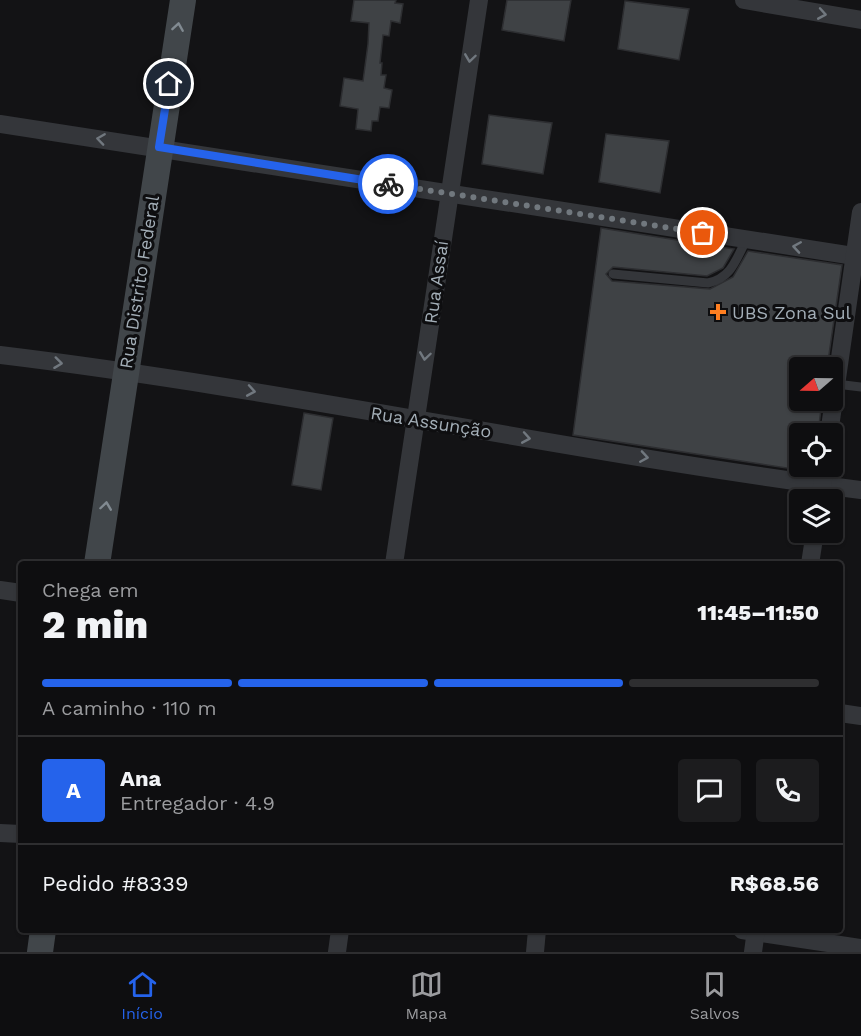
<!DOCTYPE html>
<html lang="pt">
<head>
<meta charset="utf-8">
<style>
	body { margin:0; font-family:"Work Sans",sans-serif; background:#1c1c1e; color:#f1f3f6; height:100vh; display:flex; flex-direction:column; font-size:22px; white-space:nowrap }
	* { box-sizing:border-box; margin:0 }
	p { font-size:20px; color:#9b9c9f }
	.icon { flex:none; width:33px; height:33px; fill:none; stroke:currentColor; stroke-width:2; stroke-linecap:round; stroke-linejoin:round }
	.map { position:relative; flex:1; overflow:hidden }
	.details { position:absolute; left:18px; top:561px; width:825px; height:372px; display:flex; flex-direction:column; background:#0e0e10; border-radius:6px; box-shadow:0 2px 4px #0004,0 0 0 2px #2e2e30 }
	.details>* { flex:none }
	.needle { width:39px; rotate:250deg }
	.buttons { position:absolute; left:789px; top:357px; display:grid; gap:12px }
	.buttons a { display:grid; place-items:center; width:54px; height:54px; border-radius:6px; background:#0e0e10; box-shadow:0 2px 4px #0004,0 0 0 2px #2e2e30; font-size:30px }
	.pin { position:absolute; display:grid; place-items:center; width:51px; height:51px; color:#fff; margin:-26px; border:3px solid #fff; border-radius:50%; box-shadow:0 2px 6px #0007 }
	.courier { position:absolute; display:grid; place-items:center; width:60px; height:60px; margin:-30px; border:4px solid #2563eb; border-radius:50%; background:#fff; color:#222; box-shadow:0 2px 8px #0007 }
	.overview em { font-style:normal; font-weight:800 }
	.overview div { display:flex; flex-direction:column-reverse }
	.overview { display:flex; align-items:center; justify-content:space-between; height:102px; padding:0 24px }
	h1 { font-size:39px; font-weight:800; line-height:45px }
	.bar { display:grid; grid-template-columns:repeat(4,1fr); gap:9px 6px; align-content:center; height:72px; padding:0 24px }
	.bar i { height:8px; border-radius:4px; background:#2e2e30 }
	.bar .current { background:#2563eb }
	.bar p { grid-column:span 4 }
	.line { display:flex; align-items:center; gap:15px; padding:0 24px; border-top:2px solid #2e2e30 }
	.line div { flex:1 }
	.round { display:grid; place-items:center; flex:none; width:63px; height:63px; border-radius:6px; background:#1c1c1e }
	.tab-bar { display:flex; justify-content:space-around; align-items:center; height:84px; border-top:2px solid #2e2e30; background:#0e0e10; font-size:16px; color:#9b9c9f }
	.tab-bar a { display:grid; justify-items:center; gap:3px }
	.tab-bar .current { color:#2563eb }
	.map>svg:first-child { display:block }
</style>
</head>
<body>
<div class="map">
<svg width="861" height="952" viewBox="0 0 861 952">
	<rect width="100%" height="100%" fill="#131315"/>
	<g fill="#3f4245" stroke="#2d2e31" stroke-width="1.5">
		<path d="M354,0H396L395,3L403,4L400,23L391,21L389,36L383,35L380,63H382L381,75H386L384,88L392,90L389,108L380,107L378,121H372L371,131L356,129L358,109L340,106L344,78L363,81L368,44L369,23L351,21Z"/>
		<path d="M507,0H571L564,41L502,30Z"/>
		<path d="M625,1L689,9L679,60L618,49Z"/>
		<path d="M489,115L552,123L543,174L482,164Z"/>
		<path d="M606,134L669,141L660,193L599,182Z"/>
		<path d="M601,228L734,249L723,268L707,276L613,267L606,274L612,281L710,289L733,277L748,251L842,265L827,368H800V400H822L818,434H800V466H814L813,472L573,435Z"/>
		<path d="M304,413L333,418L321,490L292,485Z"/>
	</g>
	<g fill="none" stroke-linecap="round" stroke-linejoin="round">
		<g stroke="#34363a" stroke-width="9">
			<path d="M613,274L708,283C731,278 736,260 746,240"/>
			<path d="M836,384L861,387"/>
		</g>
		<g stroke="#34363a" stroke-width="18">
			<path d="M744,0L861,20"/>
			<path d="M0,124L861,257"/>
			<path d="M0,355C289,390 573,453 861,490"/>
			<path d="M829,434L861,212"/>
			<path d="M820,500L825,466"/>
			<path d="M394,564L479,0"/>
			<path d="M810,564L815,532"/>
			<path d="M0,590L21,593"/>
			<path d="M840,713L861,716"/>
			<path d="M0,833L21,834"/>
			<path d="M742,930L861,948"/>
			<path d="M337,952L340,930"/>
			<path d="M535,952L537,930"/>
			<path d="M753,952L756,930"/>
		</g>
		<g stroke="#41464a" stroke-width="26">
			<path d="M97,564L183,0"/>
			<path d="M40,952L43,930"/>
		</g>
	</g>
	<defs><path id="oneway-chevron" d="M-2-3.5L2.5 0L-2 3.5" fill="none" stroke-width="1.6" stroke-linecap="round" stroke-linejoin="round" transform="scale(1.5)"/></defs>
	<g stroke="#71787f">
		<use href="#oneway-chevron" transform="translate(822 14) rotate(10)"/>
		<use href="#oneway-chevron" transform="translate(470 58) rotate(98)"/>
		<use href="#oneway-chevron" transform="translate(101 139) rotate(-172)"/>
		<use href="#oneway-chevron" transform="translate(797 247) rotate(-171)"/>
		<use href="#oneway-chevron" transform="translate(425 356) rotate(98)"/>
		<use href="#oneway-chevron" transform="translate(58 363) rotate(7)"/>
		<use href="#oneway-chevron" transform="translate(251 391) rotate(10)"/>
		<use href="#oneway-chevron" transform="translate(526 438) rotate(10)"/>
		<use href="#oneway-chevron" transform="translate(644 457) rotate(9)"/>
	</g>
	<g stroke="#818a91">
		<use href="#oneway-chevron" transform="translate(178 27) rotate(-81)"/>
		<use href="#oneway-chevron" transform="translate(106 506) rotate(-82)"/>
	</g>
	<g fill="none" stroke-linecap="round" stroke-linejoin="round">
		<path stroke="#71787e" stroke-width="6" stroke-dasharray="0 10.8" d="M388,184L703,233"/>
		<path stroke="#2563eb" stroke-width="8" d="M169,84L159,147L388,184"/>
	</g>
	<path fill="#ff7f21" stroke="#0e0e10" stroke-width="2" d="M715 303h6v6h6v6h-6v6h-6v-6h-6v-6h6z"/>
	<g text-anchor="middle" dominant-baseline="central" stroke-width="6" stroke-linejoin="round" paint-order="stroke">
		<g font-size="18" fill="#a3aeb7" stroke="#0e0e10">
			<text transform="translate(139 282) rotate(-81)">Rua Distrito Federal</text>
			<text transform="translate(436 282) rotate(-82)">Rua Assaí</text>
			<text transform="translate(431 422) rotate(9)">Rua Assunção</text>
		</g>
		<g font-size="18" fill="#a3aeb7" stroke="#0e0e10" text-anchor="start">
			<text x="732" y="312">UBS Zona Sul</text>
		</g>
	</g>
</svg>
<div class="buttons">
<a><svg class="needle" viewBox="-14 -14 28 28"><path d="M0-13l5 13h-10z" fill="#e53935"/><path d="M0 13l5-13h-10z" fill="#9b9c9f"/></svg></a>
<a><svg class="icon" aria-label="locate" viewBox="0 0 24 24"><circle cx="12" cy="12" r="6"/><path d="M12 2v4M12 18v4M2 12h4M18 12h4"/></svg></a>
<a><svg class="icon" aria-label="layers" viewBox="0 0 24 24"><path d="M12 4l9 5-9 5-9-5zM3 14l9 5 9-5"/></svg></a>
</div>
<div class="pin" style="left:703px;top:233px;background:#ea580c"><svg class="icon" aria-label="bag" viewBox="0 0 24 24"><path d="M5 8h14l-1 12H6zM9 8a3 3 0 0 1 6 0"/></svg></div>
<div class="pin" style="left:169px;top:84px;background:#1f2937"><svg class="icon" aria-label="home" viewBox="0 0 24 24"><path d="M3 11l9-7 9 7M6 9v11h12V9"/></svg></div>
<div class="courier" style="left:388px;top:184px"><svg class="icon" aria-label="bike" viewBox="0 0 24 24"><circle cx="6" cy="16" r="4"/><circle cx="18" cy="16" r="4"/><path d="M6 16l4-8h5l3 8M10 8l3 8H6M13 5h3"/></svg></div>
<section class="details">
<div class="overview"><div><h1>2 min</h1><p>Chega em</p></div><em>11:45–11:50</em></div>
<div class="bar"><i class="current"></i><i class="current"></i><i class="current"></i><i></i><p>A caminho · 110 m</p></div>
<div class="line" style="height:108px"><b class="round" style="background:#2563eb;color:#fff">A</b><div><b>Ana</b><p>Entregador · 4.9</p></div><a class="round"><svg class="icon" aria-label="chat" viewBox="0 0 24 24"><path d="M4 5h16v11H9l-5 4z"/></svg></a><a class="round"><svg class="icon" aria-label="phone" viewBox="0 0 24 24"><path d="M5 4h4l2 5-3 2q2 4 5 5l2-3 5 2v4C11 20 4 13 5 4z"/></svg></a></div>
<div class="line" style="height:78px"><div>Pedido #8339</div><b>R$68.56</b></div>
</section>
</div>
<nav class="tab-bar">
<a class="current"><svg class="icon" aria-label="home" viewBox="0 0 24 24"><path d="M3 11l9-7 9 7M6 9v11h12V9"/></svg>Início</a>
<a><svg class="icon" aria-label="map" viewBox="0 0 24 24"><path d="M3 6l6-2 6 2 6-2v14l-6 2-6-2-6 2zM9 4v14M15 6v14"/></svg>Mapa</a>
<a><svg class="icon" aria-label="saved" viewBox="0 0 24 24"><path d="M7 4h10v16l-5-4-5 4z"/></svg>Salvos</a>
</nav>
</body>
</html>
